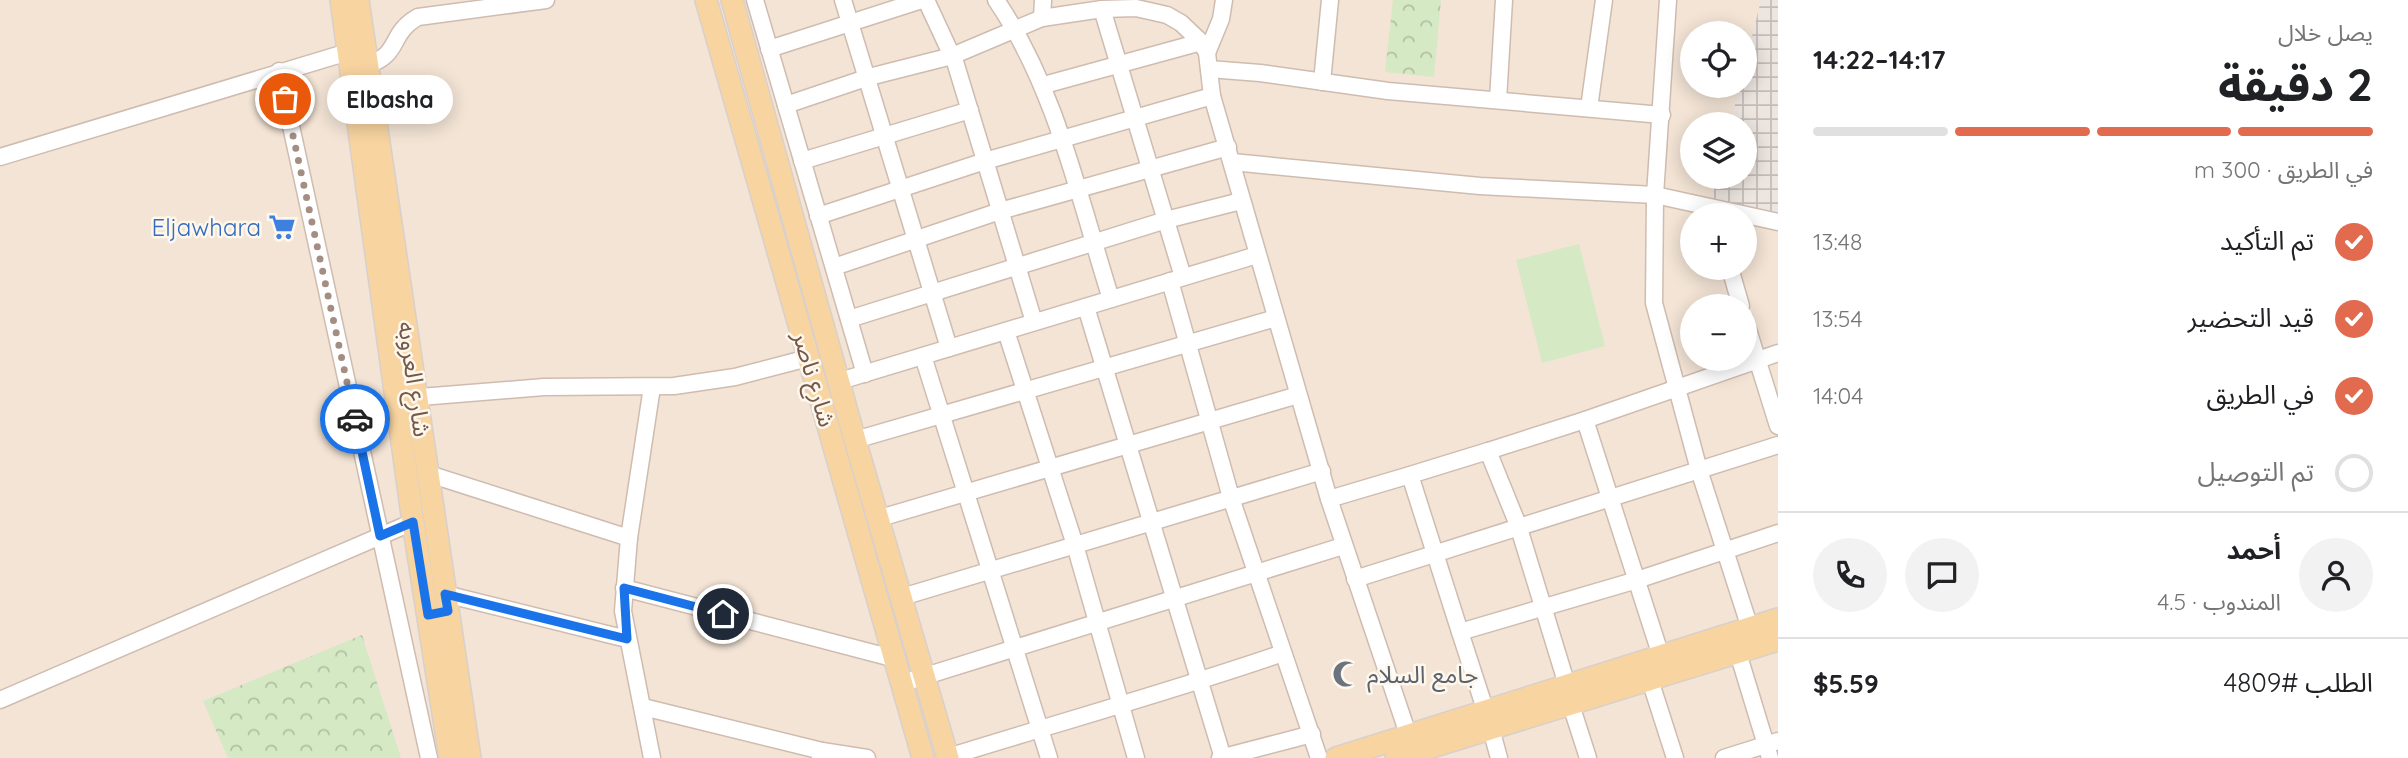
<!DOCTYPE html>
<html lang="ar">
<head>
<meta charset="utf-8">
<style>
	body { margin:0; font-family:Quicksand,"Noto Sans Arabic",sans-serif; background:#f2f2f2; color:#202124; direction:rtl; height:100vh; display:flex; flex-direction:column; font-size:26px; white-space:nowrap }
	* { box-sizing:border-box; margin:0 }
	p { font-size:23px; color:#757577 }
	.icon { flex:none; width:38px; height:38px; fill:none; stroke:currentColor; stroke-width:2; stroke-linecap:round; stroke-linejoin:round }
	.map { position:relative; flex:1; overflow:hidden; direction:ltr }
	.drawer { display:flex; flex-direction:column; background:#fff; width:630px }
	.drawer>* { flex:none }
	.buttons { position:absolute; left:1680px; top:21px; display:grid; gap:14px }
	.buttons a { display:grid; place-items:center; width:77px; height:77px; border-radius:50%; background:#fff; box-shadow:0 4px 18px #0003; font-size:35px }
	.pin { position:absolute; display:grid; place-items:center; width:60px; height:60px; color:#fff; margin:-30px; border:4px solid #fff; border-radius:50%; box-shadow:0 2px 7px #0007 }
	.courier { position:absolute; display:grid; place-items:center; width:70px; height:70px; margin:-35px; border:5px solid #1a73e8; border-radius:50%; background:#fff; color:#222; box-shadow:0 2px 9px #0007 }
	.bubble { position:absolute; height:49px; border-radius:24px; background:#fff; box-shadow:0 4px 18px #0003; font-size:23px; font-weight:700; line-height:49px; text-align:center; direction:rtl }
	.headline em { font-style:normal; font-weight:700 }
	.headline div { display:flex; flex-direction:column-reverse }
	.headline { display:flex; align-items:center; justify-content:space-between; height:119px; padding:0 35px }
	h1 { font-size:46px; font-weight:700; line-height:52px }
	.bar { display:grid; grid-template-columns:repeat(4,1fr); gap:10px 7px; align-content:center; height:84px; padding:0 35px }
	.bar i { height:9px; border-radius:5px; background:#e0e0e0 }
	.bar .on { background:#e16a4f }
	.bar p { grid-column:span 4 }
	.line { display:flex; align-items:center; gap:18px; padding:0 35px; border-top:2px solid #e0e0e0 }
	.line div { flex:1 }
	.round { display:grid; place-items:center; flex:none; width:74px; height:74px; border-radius:37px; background:#f2f2f2 }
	ol { padding:0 35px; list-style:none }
	li { display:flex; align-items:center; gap:21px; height:77px }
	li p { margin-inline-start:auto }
	li .icon { padding:7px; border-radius:50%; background:#e16a4f; color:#fff; stroke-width:4 }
	li:last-child { color:#757577 }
	li i { width:38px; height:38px; border:4px solid #e0e0e0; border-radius:50% }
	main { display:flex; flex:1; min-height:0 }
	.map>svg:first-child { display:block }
</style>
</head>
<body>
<main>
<section class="drawer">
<div class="headline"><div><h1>2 دقيقة</h1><p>يصل خلال</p></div><em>14:17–14:22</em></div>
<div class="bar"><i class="on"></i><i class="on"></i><i class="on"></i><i></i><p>في الطريق · 300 m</p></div>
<ol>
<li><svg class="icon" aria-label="check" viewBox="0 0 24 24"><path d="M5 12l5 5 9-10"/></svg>تم التأكيد<p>13:48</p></li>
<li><svg class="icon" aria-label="check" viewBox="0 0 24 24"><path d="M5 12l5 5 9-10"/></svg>قيد التحضير<p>13:54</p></li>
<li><svg class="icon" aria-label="check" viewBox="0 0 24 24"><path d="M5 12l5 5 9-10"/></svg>في الطريق<p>14:04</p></li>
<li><i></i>تم التوصيل</li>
</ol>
<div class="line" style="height:126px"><a class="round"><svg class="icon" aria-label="person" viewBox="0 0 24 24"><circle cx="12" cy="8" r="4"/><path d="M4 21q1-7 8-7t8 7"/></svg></a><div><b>أحمد</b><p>المندوب · 4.5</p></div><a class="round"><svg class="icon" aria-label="chat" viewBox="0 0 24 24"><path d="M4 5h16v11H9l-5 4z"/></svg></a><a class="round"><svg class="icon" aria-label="phone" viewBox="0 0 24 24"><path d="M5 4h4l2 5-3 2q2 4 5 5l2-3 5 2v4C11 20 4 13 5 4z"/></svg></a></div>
<div class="line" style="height:91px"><div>الطلب #4809</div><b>$5.59</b></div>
</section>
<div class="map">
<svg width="1778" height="758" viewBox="0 0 1778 758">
	<defs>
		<pattern id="industrial-grid" width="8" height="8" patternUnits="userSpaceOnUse" patternTransform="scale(1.75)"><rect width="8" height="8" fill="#ece5e0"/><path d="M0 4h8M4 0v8" fill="none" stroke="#c4bcb8"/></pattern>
		<pattern id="forest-crowns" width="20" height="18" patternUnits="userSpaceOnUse" patternTransform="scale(1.75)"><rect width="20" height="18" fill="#d5e9c5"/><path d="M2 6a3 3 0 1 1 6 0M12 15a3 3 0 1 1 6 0" fill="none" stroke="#b1c0a2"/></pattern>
	</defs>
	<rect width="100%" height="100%" fill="#fcf2e6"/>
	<path fill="#f3e4d5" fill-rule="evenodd" d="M0,0H1778V758H0ZM1692,33H1745V86H1692ZM1692,124H1745V177H1692ZM1692,215H1745V268H1692ZM1692,306H1745V359H1692Z"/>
	<path fill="url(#industrial-grid)" d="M1761,0H1778V214L1712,198L1717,177H1745V124H1730L1740,86H1745V65Z"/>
	<g fill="url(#forest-crowns)">
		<path d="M1393,0H1441L1434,77L1385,72Z"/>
		<path d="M362,635L401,758H228L203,701Z"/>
	</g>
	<path fill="#d5e9c5" d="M1579,244L1605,346L1542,363L1516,260Z"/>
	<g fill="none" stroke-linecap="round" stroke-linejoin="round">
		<g stroke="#cfbcb0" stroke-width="19">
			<g id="minor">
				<path d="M755,0L865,374"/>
				<path d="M843,0L949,348"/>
				<path d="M926,0L952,56"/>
				<path d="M996,0C1056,88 1079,198 1111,299"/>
				<path d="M1668,0L1655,195L1654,303L1699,470L1750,628"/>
				<path d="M1102,9L1183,277"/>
				<path d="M1042,18L1043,0"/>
				<path d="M769,49L922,0"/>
				<path d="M1207,53L1221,19L1224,0"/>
				<path d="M953,55L1034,322"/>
				<path d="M368,65C402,53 388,34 418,17L546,0"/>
				<path d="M1209,69L1260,73L1388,91L1662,115"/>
				<path d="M279,71L429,758"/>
				<path d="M1322,82L1330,0"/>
				<path d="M1044,85L1201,42"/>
				<path d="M1498,100L1504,0"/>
				<path d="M786,105L869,77L952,56L1042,18L1102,9L1136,8L1167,15L1181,23L1201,42L1207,53L1212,96L1329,499L1412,746"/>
				<path d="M1589,108L1604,0"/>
				<path d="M0,157L348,52"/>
				<path d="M802,161L970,110"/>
				<path d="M1232,162L1480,186L1655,195L1778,222"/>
				<path d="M818,216L985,161L1212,96"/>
				<path d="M834,267L1000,211L1228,147"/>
				<path d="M1730,268L1741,306"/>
				<path d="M1170,281L1232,501L1319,758"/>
				<path d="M1086,307L1223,758"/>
				<path d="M849,319L1166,220L1241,201"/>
				<path d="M1745,320L1778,426"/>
				<path d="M1006,331L1075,545L1136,758"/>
				<path d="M923,356L1049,758"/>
				<path d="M840,381L1257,255"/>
				<path d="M652,387L629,538L623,611L652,758"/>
				<path d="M408,398L544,387L674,386L735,377L808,358"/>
				<path d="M855,440L1276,318"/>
				<path d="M1488,451L1585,420"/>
				<path d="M429,474L629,538"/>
				<path d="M1329,499L1410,475"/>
				<path d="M880,518L1298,395"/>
				<path d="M1355,579L1778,445"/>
				<path d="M624,588L896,659"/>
				<path d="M445,594L627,639"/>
				<path d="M902,597L1322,471"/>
				<path d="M1460,632L1410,475L1488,451L1518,525L1567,685"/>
				<path d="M1738,653L1770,758"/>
				<path d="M1661,656L1585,420L1778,353"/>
				<path d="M1650,680L1675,758"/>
				<path d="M903,683L1343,546"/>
				<path d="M0,700L413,522"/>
				<path d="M1571,705L1588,758"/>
				<path d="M643,707L822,751"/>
				<path d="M1485,709L1460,632L1637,580L1778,533"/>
				<path d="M1491,729L1499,758"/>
				<path d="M948,757C1060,722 1173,691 1283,653"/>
				<path d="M820,758L822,751L867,758"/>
				<path d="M1220,758L1312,734"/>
				<path d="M1724,758L1778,741"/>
			</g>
		</g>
		<g stroke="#d8d0cd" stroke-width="24">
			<g id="major">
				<path d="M341,0L413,522L450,758"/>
				<path d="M358,0L470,758"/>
				<path d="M706,0L923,758"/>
				<path d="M732,0L855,440L948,758"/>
				<path d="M1336,758L1778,619"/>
				<path d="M1396,758L1778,640"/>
			</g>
		</g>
		<use href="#minor" stroke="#fff" stroke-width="16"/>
		<use href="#major" stroke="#f8d4a1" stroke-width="21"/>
	</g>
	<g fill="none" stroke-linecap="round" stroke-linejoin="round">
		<path stroke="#a48e82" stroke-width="7" stroke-dasharray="0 12.6" d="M285,99L355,419"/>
		<path stroke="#1a73e8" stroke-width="9" d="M355,419L380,536L413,522L428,615L448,611L445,594L627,639L624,588L723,614"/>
	</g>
	<defs>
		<g id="supermarket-bare" transform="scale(2.1)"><path d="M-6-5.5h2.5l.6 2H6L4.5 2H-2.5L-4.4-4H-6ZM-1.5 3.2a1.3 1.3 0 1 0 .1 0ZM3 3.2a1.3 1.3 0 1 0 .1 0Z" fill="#3f7fe0" stroke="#fef7ec" stroke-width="2.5" paint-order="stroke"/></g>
		<g id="mosque-bare" transform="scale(2.1)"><path d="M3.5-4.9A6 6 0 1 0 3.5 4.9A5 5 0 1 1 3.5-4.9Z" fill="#6b7280" stroke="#fef7ec" stroke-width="2.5" paint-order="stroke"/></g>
	</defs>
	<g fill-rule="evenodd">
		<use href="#supermarket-bare" x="282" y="227"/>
		<use href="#mosque-bare" x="1346" y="674"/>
	</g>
	<g text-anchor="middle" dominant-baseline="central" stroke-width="5" stroke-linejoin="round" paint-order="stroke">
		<g font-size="24" fill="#366cbe" stroke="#fef7ec" text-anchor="end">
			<text x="261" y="227">Eljawhara</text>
		</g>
		<g font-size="24" fill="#74584c" stroke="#fef7ec">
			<text transform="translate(415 379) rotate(82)">شارع العروبه</text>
			<text transform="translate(815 379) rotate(74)">شارع ناصر</text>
		</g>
		<g font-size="24" fill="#5b616d" stroke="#fef7ec" text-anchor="start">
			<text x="1367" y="674">جامع السلام</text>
		</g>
	</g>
</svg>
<div class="buttons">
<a><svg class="icon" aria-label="locate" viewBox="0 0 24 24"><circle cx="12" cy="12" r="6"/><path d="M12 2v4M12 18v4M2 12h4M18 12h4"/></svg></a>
<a><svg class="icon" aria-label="layers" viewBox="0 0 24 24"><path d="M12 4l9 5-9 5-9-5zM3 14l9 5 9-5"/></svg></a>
<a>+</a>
<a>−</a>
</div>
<div class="pin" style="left:285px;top:99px;background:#ea580c"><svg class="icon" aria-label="bag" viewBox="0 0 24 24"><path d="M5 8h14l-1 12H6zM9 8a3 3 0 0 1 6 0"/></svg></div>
<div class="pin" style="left:723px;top:614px;background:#1f2937"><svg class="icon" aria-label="home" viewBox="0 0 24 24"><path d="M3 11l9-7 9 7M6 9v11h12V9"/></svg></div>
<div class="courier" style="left:355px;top:419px"><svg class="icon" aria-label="car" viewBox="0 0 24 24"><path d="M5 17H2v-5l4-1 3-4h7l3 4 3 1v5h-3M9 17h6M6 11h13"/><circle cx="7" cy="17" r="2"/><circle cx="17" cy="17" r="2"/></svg></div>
<div class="bubble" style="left:327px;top:75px;width:126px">Elbasha</div>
</div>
</main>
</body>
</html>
